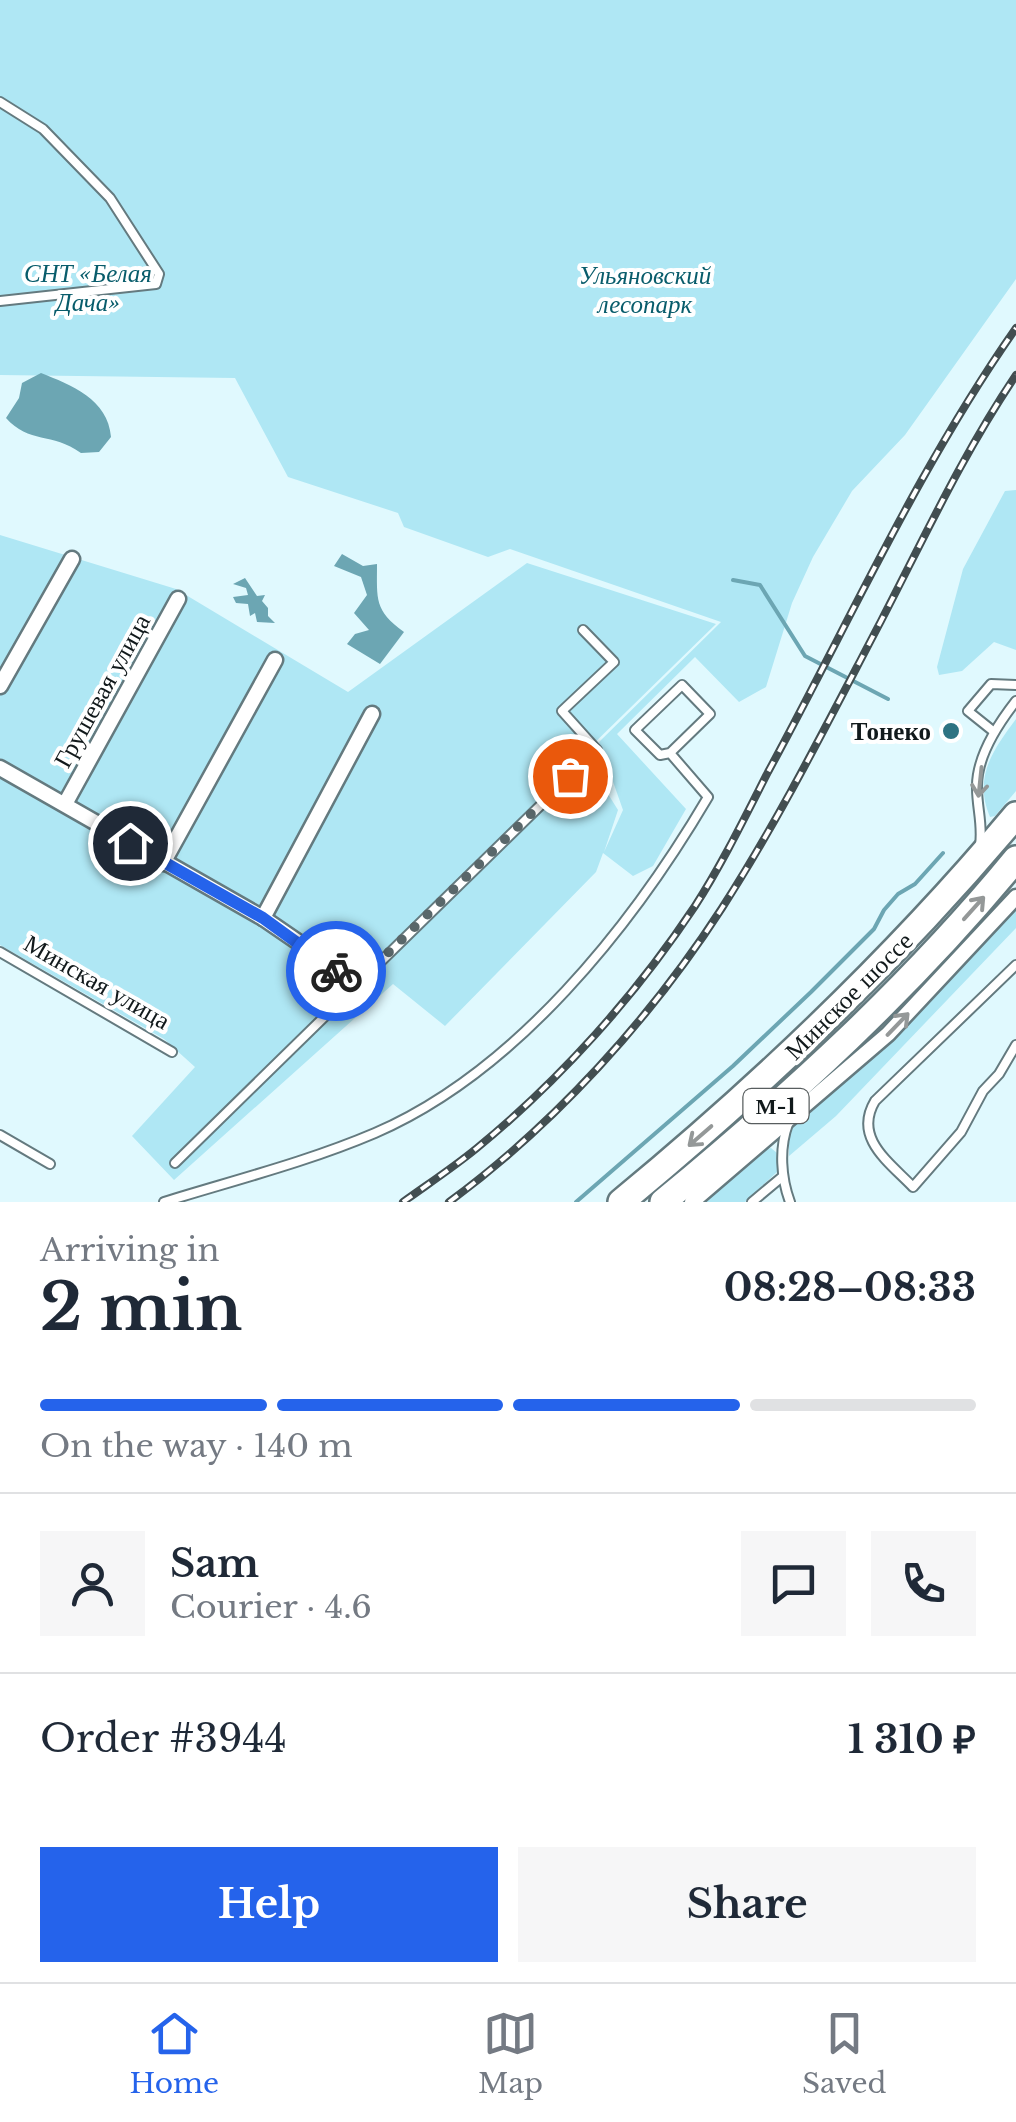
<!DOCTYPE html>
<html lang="en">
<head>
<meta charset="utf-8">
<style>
	body { margin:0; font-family:"Libre Baskerville",serif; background:#f6f6f7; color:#1f2937; height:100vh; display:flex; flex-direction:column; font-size:38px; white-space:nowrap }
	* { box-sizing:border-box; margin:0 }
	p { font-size:32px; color:#747a83 }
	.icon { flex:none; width:55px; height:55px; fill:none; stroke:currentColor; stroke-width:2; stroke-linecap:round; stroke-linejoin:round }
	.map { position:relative; height:1202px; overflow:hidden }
	.drawer { display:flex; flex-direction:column; background:#fff; flex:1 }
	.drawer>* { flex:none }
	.pin { position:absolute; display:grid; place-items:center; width:85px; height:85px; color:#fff; margin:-42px; border:5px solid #fff; border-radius:50%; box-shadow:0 2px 10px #0007 }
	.courier { position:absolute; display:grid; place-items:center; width:100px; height:100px; margin:-50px; border:8px solid #2563eb; border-radius:50%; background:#fff; color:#222; box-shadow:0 2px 12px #0007 }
	.headline em { font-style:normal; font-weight:700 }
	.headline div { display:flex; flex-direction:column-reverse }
	.headline { display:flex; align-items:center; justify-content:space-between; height:170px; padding:0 40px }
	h1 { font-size:65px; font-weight:700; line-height:75px }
	.bar { display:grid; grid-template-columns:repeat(4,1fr); gap:15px 10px; align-content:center; height:120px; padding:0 40px }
	.bar i { height:12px; border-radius:8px; background:#e0e1e3 }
	.bar .on { background:#2563eb }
	.bar p { grid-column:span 4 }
	.line { display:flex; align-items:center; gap:25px; padding:0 40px; border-top:2px solid #e0e1e3 }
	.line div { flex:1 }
	.round { display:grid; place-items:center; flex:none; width:105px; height:105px; border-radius:0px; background:#f6f6f7 }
	.action { display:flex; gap:20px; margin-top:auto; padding:20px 40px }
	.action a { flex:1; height:115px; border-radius:0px; background:#2563eb; color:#fff; font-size:40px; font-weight:700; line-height:115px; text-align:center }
	.action a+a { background:#f6f6f7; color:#1f2937 }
	.menu { display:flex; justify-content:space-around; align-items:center; height:140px; border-top:2px solid #e0e1e3; background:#fff; font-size:28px; color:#747a83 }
	.menu a { display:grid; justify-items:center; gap:5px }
	.menu .on { color:#2563eb }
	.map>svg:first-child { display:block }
</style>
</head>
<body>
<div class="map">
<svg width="1016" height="1202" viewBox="0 0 1016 1202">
	<rect width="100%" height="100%" fill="#e0f9fe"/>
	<g fill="#afe7f4">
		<path d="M0,0H1016V279L905,435L852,491L813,557L792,603L766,687L739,702L695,657L617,734L686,809L653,866L633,876L603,853L596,872L445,1026L393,984L174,1180L132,1136L195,1067L164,1039L0,945V535L176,589L348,692L527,563L716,624L583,754L618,810L604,852L623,810L599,742L721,622L510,549L488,557L404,527L398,513L288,477L235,378L0,375Z"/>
		<path d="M1016,490V650L994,642L962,671L939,675L937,667L963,569L1005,491Z"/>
		<path d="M1016,719V791L995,816L990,817C973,777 993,750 1016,719Z"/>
		<path d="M1016,907V928L836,1116L789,1156V1135L796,1122L912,1020Z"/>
		<path d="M771,1148L777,1153V1172L745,1202H703L764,1150Z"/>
	</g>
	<g fill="#6ca6b3">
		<path d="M41,373C71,385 108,399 111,437L99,452L81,453C52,432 29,444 6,418L19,398L22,383Z"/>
		<path d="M342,554L363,566L377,564C377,600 374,610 404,632L380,664L347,644L355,634L369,630L354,613L367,595L361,577L334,566Z"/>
		<path d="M245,578L257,596L265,595L262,601L268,608V616L275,623L257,622L255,613L250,616L248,604L236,603L233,597L248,595L246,588L233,584Z"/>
	</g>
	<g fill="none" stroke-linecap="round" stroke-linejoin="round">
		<g stroke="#6ca6b3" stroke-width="4">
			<path d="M733,580L760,585L805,656L888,699"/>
			<path d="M576,1202L733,1066L811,992L874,929L884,910L898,894L915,884L943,853"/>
		</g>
		<g stroke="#647a7f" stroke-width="12">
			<g id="lane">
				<path d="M0,102L43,129L110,198L159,274L156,284L0,301"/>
				<path d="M993,731L968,711L991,684L1016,685"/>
				<path d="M980,845C983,825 977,808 977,788C976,757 998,724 1016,701"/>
				<path d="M0,952L172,1052"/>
				<path d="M1016,965L875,1101C853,1138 889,1162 913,1187L961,1132L983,1091L999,1074L1016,1045"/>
				<path d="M788,1124C779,1148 781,1178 790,1202"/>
				<path d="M0,1135L50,1164"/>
				<path d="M175,1163L597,750L562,711L614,662L583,630"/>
				<path d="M164,1202C235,1180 307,1162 375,1133C516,1072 632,926 708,797L670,753L660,755L635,730L682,685L710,714L670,753"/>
				<path d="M752,1202L782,1177"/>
			</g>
		</g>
		<g stroke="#647a7f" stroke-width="19">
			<g id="street">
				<path d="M0,686L72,559"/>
				<path d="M0,768L263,918L317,955L354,986"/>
				<path d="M65,804L178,599"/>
				<path d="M163,863L275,660"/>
				<path d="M263,918L372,714"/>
				<path d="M692,1202L888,1034L1016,897"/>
			</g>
		</g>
		<g stroke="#647a7f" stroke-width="30">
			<g id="highway">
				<path d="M621,1202C764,1084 897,957 1016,815"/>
				<path d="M663,1202C790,1097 911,987 1016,859"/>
			</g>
		</g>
		<use href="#lane" stroke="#fff" stroke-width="8"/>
		<use href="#street" stroke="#fff" stroke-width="14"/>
		<use href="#highway" stroke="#fff" stroke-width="25"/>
		<g stroke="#424e51" stroke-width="8">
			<g id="rail">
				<path d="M403,1202C428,1184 454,1167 477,1148C560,1080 636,995 695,906C722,864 745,817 768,772C849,623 918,468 1016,328"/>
				<path d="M449,1202C555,1124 651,1018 722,908C781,816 830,718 881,621C924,538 964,452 1016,375"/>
			</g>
		</g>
		<use href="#rail" stroke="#fff" stroke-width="4" stroke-dasharray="11" stroke-linecap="butt"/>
	</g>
	<defs><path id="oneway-shaft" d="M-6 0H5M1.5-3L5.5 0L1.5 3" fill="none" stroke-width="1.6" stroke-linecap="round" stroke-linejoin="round" transform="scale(2.5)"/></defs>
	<g stroke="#949898">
		<use href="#oneway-shaft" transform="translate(980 782) rotate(96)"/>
		<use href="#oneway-shaft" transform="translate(974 908) rotate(-48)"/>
		<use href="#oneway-shaft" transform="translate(898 1024) rotate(-46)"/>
		<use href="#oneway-shaft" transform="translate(700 1136) rotate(139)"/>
	</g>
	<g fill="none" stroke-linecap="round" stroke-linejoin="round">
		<path stroke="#59676a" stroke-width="10" stroke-dasharray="0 18" d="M336,971L354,986L570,776"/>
		<path stroke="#2563eb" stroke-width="12" d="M130,843L263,918L336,971"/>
	</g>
	<circle fill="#2e7382" stroke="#fff" stroke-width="4" cx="951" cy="731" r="10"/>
	<g text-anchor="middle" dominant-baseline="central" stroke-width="8" stroke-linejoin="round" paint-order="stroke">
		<rect fill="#fff" stroke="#585e5f" stroke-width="2.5" x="743.5" y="1089" width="65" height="34" rx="8"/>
		<g font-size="22" font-weight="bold" fill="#11191b">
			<text x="776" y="1106">М-1</text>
		</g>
		<g font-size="25" font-style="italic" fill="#085c6b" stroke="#fff">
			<text x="88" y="273">СНТ «Белая<tspan x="88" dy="29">Дача»</tspan></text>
			<text x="645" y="275">Ульяновский<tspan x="645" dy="29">лесопарк</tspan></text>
		</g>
		<g font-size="25" fill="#11191b" stroke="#fff">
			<text transform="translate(102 691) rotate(-61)">Грушевая улица</text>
			<text transform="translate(97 982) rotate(30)">Минская улица</text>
			<text transform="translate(849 996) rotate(-45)">Минское шоссе</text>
		</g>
		<g font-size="25" font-weight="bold" fill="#11191b" stroke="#fff" text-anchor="end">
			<text x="931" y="731">Тонеко</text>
		</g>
	</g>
</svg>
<div class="pin" style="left:570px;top:776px;background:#ea580c"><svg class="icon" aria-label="bag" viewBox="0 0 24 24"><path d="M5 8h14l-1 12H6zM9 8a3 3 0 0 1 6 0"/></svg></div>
<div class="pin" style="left:130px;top:843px;background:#1f2937"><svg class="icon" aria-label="home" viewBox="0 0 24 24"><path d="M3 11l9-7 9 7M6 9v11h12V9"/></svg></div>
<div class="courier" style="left:336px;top:971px"><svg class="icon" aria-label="bike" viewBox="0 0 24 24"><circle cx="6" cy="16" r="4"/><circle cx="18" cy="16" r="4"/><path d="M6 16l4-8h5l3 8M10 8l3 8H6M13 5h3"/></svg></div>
</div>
<section class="drawer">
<div class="headline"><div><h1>2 min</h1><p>Arriving in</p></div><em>08:28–08:33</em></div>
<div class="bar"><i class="on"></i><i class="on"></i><i class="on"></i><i></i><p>On the way · 140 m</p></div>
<div class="line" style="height:180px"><a class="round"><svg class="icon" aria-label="person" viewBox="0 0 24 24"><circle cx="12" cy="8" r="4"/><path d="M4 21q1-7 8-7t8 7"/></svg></a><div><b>Sam</b><p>Courier · 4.6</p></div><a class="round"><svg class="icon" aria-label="chat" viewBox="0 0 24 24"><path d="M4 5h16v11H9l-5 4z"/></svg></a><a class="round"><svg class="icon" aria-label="phone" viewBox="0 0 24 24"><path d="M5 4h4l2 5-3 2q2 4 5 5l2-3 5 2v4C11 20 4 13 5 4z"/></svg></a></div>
<div class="line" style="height:130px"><div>Order #3944</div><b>1 310 ₽</b></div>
<div class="action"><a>Help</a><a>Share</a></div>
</section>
<nav class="menu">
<a class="on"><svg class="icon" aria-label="home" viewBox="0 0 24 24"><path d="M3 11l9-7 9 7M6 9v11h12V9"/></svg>Home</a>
<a><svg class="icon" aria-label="map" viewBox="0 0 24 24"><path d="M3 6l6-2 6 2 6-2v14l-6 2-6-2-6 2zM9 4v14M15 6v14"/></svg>Map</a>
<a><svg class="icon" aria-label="saved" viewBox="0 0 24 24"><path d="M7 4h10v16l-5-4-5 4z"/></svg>Saved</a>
</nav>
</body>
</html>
